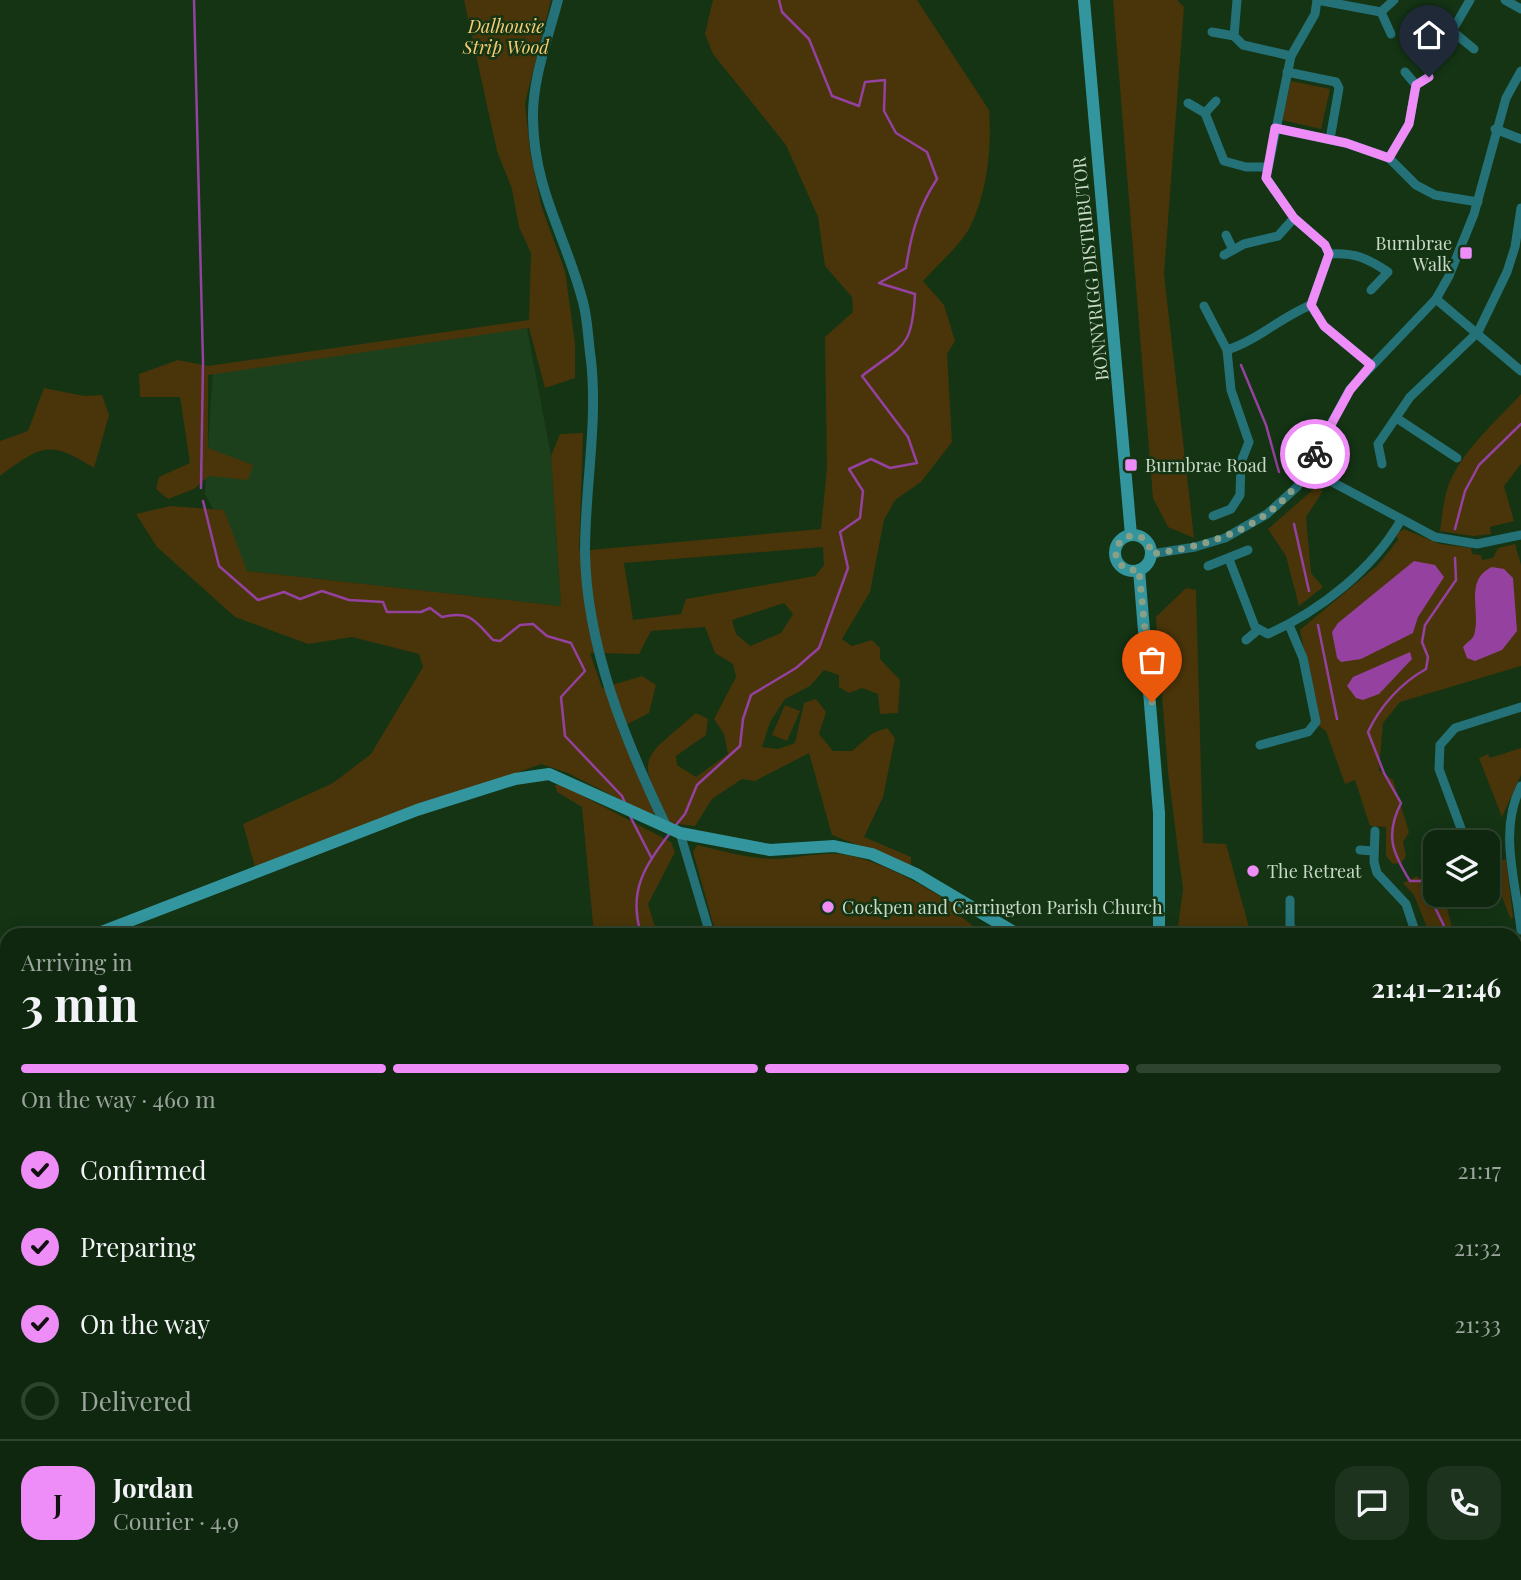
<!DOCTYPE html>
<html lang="en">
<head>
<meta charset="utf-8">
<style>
	body { margin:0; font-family:"Playfair Display",serif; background:#1d331d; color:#f1f3f6; height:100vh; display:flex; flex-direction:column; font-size:26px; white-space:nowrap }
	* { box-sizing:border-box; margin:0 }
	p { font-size:23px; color:#9ba59e }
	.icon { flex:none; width:38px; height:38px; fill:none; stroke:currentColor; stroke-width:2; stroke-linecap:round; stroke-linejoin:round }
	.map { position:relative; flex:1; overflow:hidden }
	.sheet { position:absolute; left:0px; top:928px; width:1522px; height:653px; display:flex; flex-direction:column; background:#0f270f; border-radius:21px 21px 0 0; box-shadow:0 4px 18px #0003,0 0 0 2px #2f442f }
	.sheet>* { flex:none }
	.tools { position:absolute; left:1423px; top:830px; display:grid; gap:14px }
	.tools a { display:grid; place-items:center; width:77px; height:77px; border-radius:14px; background:#0f270f; box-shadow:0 4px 18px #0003,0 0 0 2px #2f442f; font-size:35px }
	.pin { position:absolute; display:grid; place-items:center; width:60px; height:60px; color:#fff; margin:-72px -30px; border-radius:50% 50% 50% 0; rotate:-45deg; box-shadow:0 0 7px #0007 }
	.pin .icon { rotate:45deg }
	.courier { position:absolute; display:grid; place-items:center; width:70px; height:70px; margin:-35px; border:5px solid #ee8cf8; border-radius:50%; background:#fff; color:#222; box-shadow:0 2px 9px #0007 }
	.overview em { font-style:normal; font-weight:700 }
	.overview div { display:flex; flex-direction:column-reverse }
	.overview { display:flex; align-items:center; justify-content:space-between; height:119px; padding:0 21px }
	h1 { font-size:46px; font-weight:700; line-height:52px }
	.bar { display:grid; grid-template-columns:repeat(4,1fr); gap:10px 7px; align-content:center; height:84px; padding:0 21px }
	.bar i { height:9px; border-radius:5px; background:#2f442f }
	.bar .selected { background:#ee8cf8 }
	.bar p { grid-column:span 4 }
	.line { display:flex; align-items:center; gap:18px; padding:0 21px; border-top:2px solid #2f442f }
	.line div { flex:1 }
	.round { display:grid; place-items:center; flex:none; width:74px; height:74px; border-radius:21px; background:#1d331d }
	ol { padding:0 21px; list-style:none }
	li { display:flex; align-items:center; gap:21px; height:77px }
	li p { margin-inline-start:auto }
	li .icon { padding:7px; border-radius:50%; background:#ee8cf8; color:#111; stroke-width:4 }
	li:last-child { color:#9ba59e }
	li i { width:38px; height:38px; border:4px solid #2f442f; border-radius:50% }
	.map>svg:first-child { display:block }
</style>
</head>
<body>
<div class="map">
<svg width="1521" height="1580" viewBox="0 0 1521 1580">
	<rect width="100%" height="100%" fill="#143414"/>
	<path fill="#1c401c" d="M527,328L551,456L561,606L247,571L205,494L213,369L297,355Z"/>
	<g fill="#493509" fill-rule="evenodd">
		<path d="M464,0H551L525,103L530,151L541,205L565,271L575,344V378L545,388L529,328L208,375V448L253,465L248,480L209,476L194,489L168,499L156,489L159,477L190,463L180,397H140L139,374L178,360L208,366L529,320L531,253L519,227L512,189L497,151Z"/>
		<path d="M713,0H917L989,110C992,147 987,194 970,227C960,246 938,264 923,281L944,305L955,341L947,354L952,442L921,482L895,500L884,520L870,592L842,639L852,646L872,640L880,648V659L900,680L898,713L880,714L878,694L862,688L849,693L839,687V675L824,670L810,686L785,699L770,722L762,747L778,749L795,743L804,703L816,699L826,712L819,734L833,751H852L873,733L887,728L895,738L883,797L864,837L911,857V866L832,835L809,753L755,781L742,779L712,799L695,826L670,823C635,754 640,762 696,713L708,719L706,735L676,756L677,765L696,777L728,754L724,734L714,719L736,677L733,664L715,653L705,627L651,631L639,654L590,653L602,688L642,676L656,685L649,713L618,729L655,812L652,816L568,773L541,764L255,867L243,824L333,783L371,754L423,667L419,654L352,637L308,644L235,617L157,547L136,514L170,506L224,510L247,571L561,606L551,456L560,434L583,433L579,551L821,529L827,467L825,337L853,312L852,297L825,266L818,217L786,145L713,54L705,34ZM823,547L824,565L815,576L686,599L681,614L633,620L624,563ZM784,603L793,614L781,633L750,646L736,634L732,620Z"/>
		<path d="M1113,0H1177L1184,7L1164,274L1194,538L1168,527L1153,498Z"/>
		<path d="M1291,81L1330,89L1321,129L1282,120Z"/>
		<path d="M44,388L84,396L102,395L109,415L94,468C49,440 42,445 0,476V441L28,431Z"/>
		<path d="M1521,394V464L1504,486L1514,521L1490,527L1491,534L1473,536L1440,531C1442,518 1443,505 1446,493C1457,454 1495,423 1521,394Z"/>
		<path d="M1316,487L1323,491L1306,517L1311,573L1323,587L1299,606L1286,556L1268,529Z"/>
		<path d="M1404,529L1440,544L1471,548L1472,554L1481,555L1482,560L1493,558L1498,548L1515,544L1521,565V666L1400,702L1383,723L1379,770L1393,780L1409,832L1403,842L1406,856L1401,863L1393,864L1386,856V827L1370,826L1355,780L1345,784L1326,731L1319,726L1300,630L1378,565L1398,540L1396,534Z"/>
		<path d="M1186,588L1196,590L1203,843L1226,844L1250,931L1242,934H1177L1183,889L1168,772L1156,617Z"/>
		<path d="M785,705L800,711L787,741L772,735Z"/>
		<path d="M1521,748V775L1502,817L1479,758L1488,754L1490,758Z"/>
		<path d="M555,785H562L671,842L675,852L648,904L657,934H594L582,807L557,792Z"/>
		<path d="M697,845C723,851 749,859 776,859C801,858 826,850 851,856C891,865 927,889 963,909L960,916L984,934H716L693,852Z"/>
		<path d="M1506,859L1513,918L1511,919L1488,864Z"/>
		<path d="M1417,876C1429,886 1434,901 1447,908L1452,927L1432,933L1428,930L1414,895L1403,883Z"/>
		<path d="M1521,1037V1580H1508V1573H1516V1038Z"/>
		<path d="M0,1091L7,1103V1277L0,1270Z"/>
		<path d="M7,1532V1573H137V1580H0V1541Z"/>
		<path d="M660,1573H824L825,1580H661Z"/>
	</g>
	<g fill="#95419f">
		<path d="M1414,561L1435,565L1444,577L1418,617L1413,633L1361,659L1341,662L1337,658L1332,632L1338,623Z"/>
		<path d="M1492,567L1504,569L1513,578L1517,631L1502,650L1475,661L1467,658L1463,647C1467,642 1472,640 1474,635C1482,613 1463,580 1492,567Z"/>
		<path d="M1410,652L1412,659L1379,694L1363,700L1356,698L1347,686L1353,677Z"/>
	</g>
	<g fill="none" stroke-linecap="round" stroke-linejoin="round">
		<g stroke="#95419f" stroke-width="2.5">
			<path d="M194,0L203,362L201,488"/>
			<path d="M1241,365L1266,425L1279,472"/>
			<path d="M203,501L219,566L258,600L284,592L300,599L322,591L349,600L383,602L387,612H421L430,608L442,617C471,610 475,621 493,640L500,641L520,625L533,624L547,636L571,643L585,671L561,697L565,736L622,796L625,803"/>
			<path d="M1294,524L1309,591"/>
			<path d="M1455,529L1465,491L1479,465L1521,424"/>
			<path d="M1318,625L1337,719"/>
			<path d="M630,816L651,857"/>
			<path d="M676,825L685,814L697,785L740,746L743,719L751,695L796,668L819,648L848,568L840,532L860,518L863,491L849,469L871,459L890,468L917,463L908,437L862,376C903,344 912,350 915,294L879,283L906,268C911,234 918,208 937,179L927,152L896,133L884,111L885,80L865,82L859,106L832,96L809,39L782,12L779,0"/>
			<path d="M641,934C628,891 644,867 670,833"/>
			<path d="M1448,934L1422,881H1410C1392,852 1385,835 1401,803L1384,773L1368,732C1380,706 1401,683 1426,669L1428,657L1422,642L1425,625L1456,580L1455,558"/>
			<path d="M1516,1218V1224"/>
			<path d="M1516,1236L1521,1259"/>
			<path d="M1521,1259L1517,1282L1521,1284"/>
			<path d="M771,1580L772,1573"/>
		</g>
		<g stroke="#95419f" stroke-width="16">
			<path d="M0,1155L7,1172"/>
			<path d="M108,1573L110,1580"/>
		</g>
		<g stroke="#247178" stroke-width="9">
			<path d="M1237,0L1234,36L1243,45L1291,56"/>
			<path d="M1317,0L1315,14L1291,56L1266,178L1294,218L1325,245L1329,254L1311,305L1324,326L1371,365"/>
			<path d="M1317,0L1381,12L1394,0"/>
			<path d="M1470,0L1452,31L1474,49"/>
			<path d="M1505,0L1521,9"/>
			<path d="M1381,12L1391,34"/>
			<path d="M1212,32L1234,36"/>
			<path d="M1287,72L1336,82L1339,88L1330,139"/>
			<path d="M1416,85L1429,77"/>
			<path d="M1188,103L1205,113L1224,161L1246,167H1267"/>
			<path d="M1205,113L1216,101"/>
			<path d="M1275,128L1346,143L1389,158L1416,185L1435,195L1478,202"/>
			<path d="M1495,129L1521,139"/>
			<path d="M1389,158L1409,124L1416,85L1405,72"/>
			<path d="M1226,235L1233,250"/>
			<path d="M1329,254C1354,252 1367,258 1388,272L1371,290"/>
			<path d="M1224,255L1244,244L1278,236L1294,218"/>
			<path d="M1436,299L1521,371"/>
			<path d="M1204,306L1227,350"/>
			<path d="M1398,419L1457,458"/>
			<path d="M1382,464L1378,444L1410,397L1478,332L1507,272L1515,247L1521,208"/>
			<path d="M1308,469L1435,537L1477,544L1521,535"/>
			<path d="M1213,516L1231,509L1240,495L1241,462L1249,442L1231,390L1227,350C1258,340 1281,317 1311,305"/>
			<path d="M1151,554L1195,547L1225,538L1267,514L1297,487L1350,389L1436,299L1449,276L1474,214L1506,98L1521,71"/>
			<path d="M1229,559L1255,627L1268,634C1320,611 1373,569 1401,520"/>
			<path d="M1208,566L1248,550"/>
			<path d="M1246,640L1258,630"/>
			<path d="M1260,745L1308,732L1316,722L1303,658L1289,625"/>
			<path d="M1521,786C1498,831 1516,882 1521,930"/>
			<path d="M1375,831L1374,862L1377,873L1406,904L1416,934"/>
			<path d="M680,833L710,934"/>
			<path d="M1466,842L1439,769L1440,745L1455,728L1521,707"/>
			<path d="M1360,850L1373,851"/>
			<path d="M1290,900V925L1294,934"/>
			<path d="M1516,978H1521"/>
			<path d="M0,1346L7,1352"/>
			<path d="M0,1446L7,1439"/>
			<path d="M838,1573V1580"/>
			<path d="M1456,1573L1460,1580"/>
			<path d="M1355,1580V1573"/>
		</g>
		<path stroke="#247178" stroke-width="10" d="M558,0C548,38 532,80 533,119C534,191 566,236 583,302C588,320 588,341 591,360C598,423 585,487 585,551C586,646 626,743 667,828"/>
		<g stroke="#33959e" stroke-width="12">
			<path d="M1084,0L1131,535"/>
			<circle cx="1133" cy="553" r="18"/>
			<path d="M1139,570L1159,813V934"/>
			<path d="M96,934L417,810L515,779L549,774L680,833L770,850L834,846L872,854L916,874L1017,934"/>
			<path d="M0,970L7,967"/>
			<path d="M1516,1033L1521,1032"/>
			<path d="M1255,1573L1258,1580"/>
		</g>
	</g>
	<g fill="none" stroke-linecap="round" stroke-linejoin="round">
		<path stroke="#89a088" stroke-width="7" stroke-dasharray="0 12.6" d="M1152,702L1139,570H1129L1118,563C1106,535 1148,523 1151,554C1220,545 1285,521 1315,454"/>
		<path stroke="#ee8cf8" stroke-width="9" d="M1315,454L1350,390L1371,365L1324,326L1311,305L1329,254L1325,245L1294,218L1266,178L1275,128L1346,143L1389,158L1409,124L1416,85L1429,77"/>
	</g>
	<g fill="#ee8cf8" stroke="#143414" stroke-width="2.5">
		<rect x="1459" y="246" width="14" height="14" rx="3.5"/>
		<rect x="1124" y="458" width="14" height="14" rx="3.5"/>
		<circle cx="1253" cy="871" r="7"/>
		<circle cx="828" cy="907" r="7"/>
	</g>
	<g text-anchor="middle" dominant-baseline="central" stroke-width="5" stroke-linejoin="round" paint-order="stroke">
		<g font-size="18" font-style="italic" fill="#f7cc74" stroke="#143414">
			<text x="506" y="26">Dalhousie<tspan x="506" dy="21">Strip Wood</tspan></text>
		</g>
		<g font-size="18" fill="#c8dac7" stroke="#143414" text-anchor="start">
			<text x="1452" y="243" text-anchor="end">Burnbrae<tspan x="1452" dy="21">Walk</tspan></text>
			<text x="1145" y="465">Burnbrae Road</text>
			<text x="1267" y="871">The Retreat</text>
			<text x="842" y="907">Cockpen and Carrington Parish Church</text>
		</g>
		<g font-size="18" fill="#c8dac7" stroke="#143414">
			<text transform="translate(1090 269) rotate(-96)">BONNYRIGG DISTRIBUTOR</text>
		</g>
	</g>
</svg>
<div class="tools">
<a><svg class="icon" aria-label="layers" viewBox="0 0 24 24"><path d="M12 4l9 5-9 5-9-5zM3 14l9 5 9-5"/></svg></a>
</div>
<div class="pin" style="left:1152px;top:702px;background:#ea580c"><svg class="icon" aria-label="bag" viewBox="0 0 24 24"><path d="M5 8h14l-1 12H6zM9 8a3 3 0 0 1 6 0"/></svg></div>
<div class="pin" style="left:1429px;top:77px;background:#1f2937"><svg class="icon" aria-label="home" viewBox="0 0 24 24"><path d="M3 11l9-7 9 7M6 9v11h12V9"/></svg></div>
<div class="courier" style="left:1315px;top:454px"><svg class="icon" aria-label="bike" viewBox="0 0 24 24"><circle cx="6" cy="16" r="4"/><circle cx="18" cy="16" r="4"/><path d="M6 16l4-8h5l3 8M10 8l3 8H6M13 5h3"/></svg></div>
<section class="sheet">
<div class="overview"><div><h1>3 min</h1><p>Arriving in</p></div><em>21:41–21:46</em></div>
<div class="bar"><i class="selected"></i><i class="selected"></i><i class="selected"></i><i></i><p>On the way · 460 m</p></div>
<ol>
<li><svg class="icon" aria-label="check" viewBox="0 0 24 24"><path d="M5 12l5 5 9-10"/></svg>Confirmed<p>21:17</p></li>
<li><svg class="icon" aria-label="check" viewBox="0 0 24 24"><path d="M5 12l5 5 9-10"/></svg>Preparing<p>21:32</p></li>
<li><svg class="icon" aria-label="check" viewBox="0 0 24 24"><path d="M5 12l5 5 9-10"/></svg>On the way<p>21:33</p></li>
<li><i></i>Delivered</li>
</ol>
<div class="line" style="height:126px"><b class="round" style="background:#ee8cf8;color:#111">J</b><div><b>Jordan</b><p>Courier · 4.9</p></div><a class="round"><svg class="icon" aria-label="chat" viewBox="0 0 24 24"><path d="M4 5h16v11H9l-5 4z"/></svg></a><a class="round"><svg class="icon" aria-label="phone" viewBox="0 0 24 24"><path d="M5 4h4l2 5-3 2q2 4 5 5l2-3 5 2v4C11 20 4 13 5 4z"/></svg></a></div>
</section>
</div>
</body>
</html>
